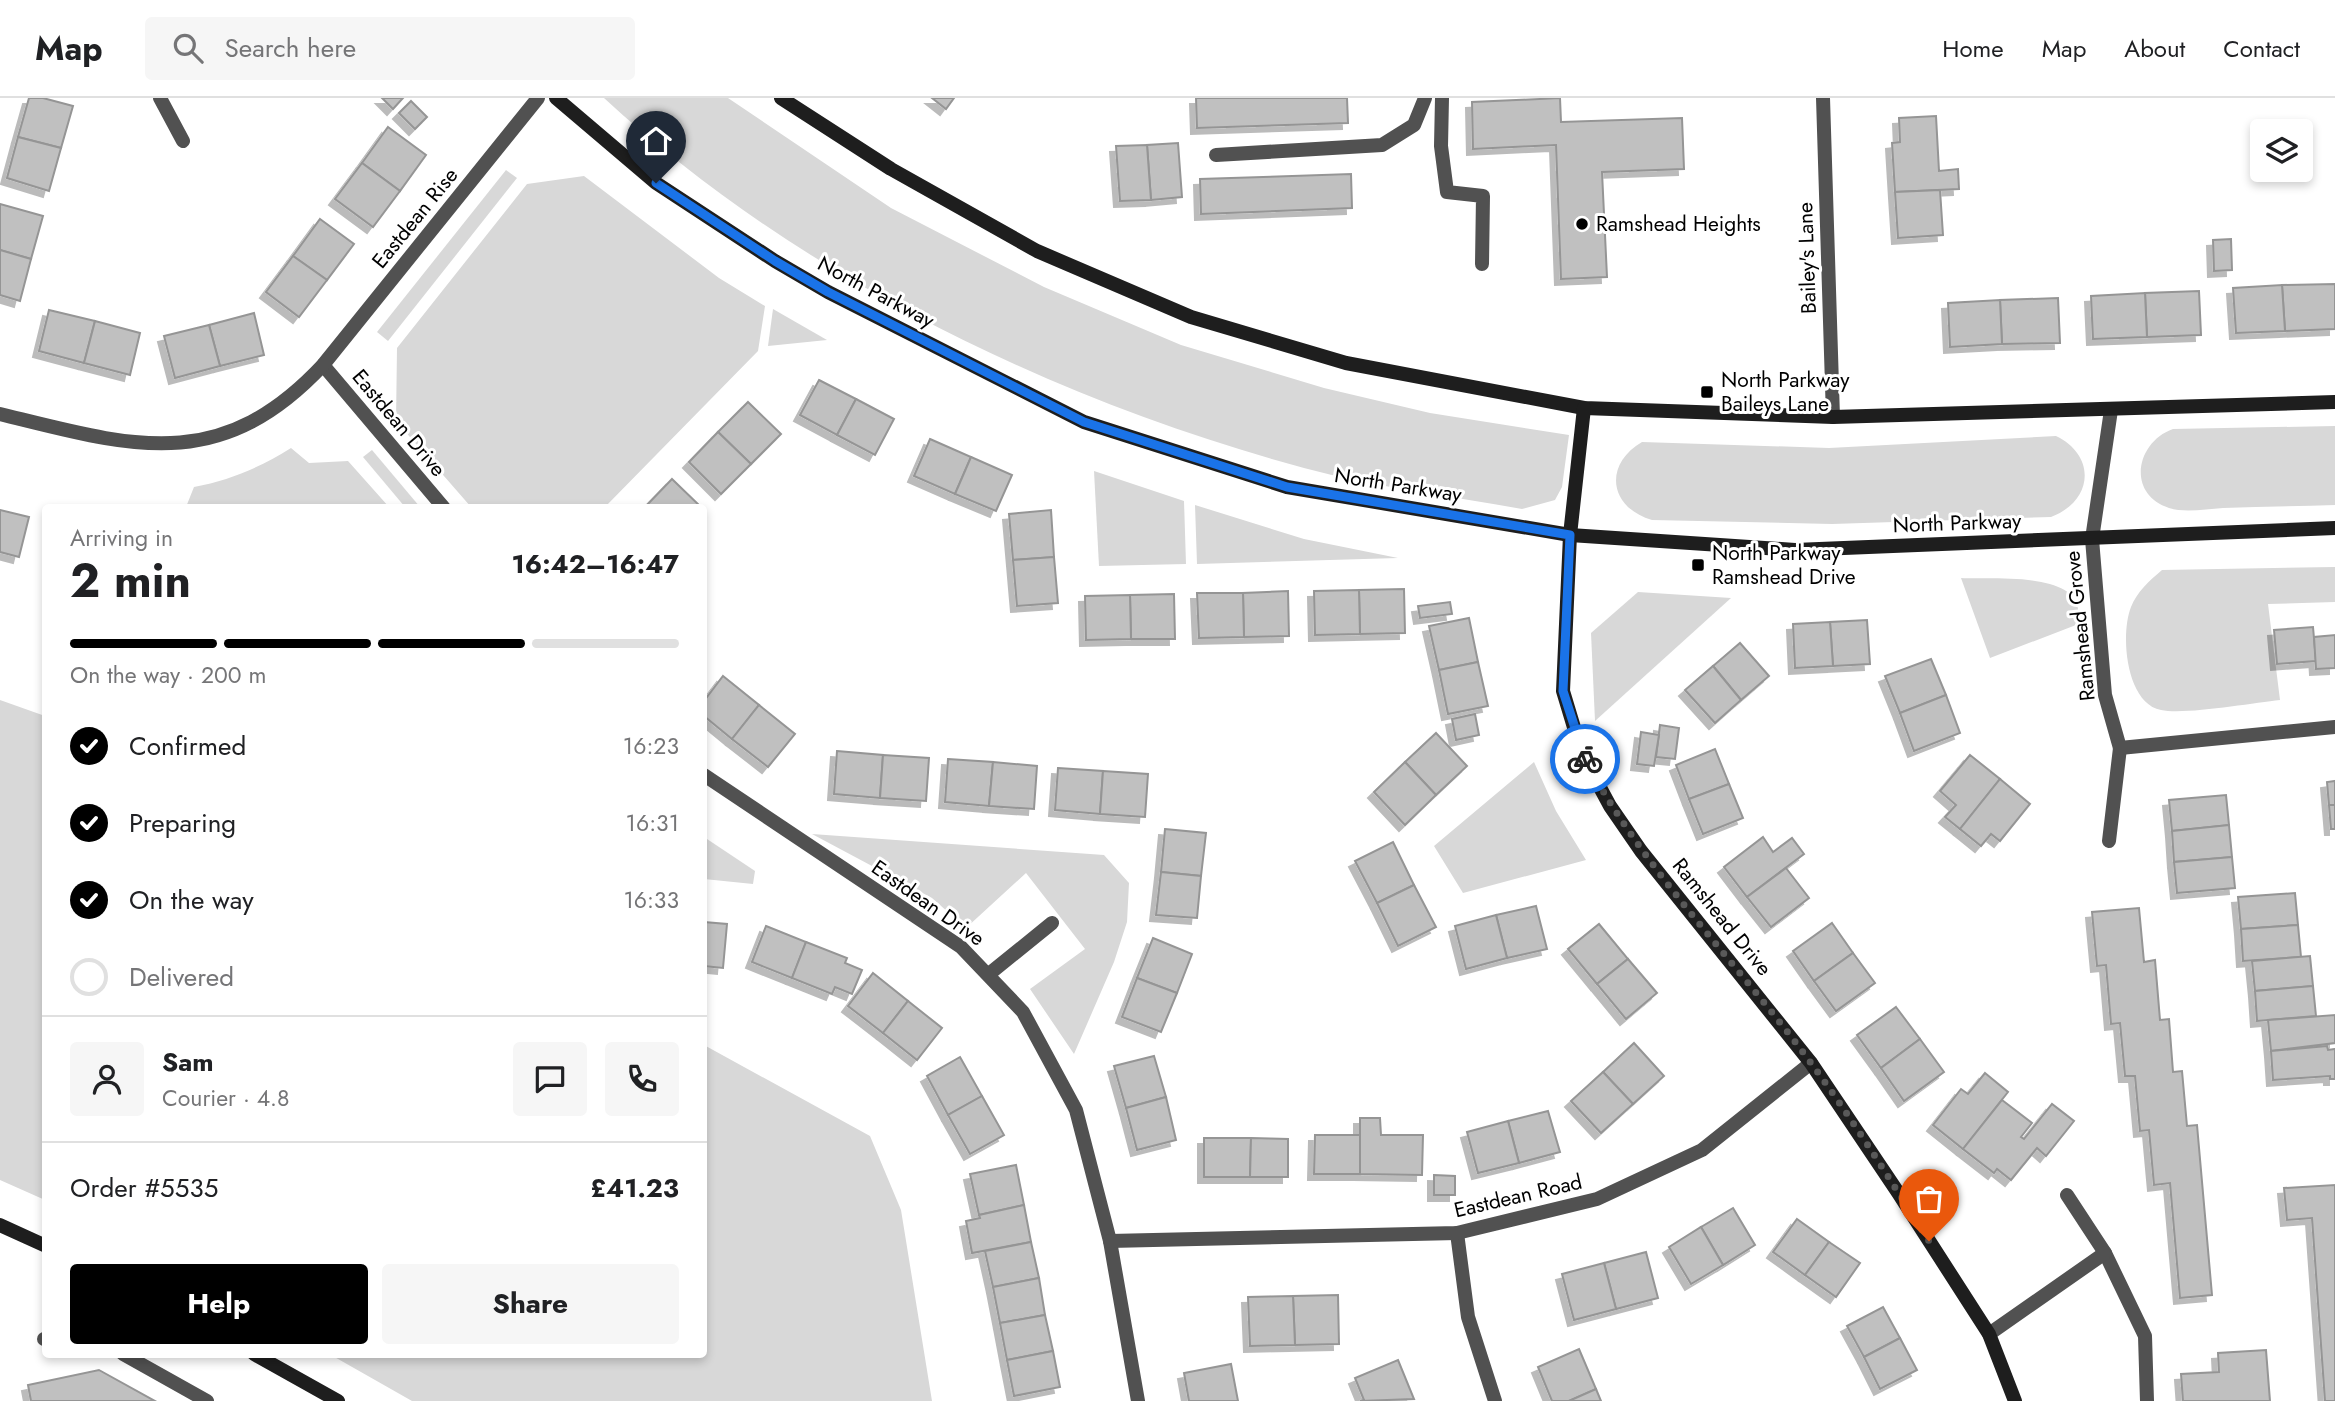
<!DOCTYPE html>
<html lang="en">
<head>
<meta charset="utf-8">
<style>
	body { margin:0; font-family:Jost,sans-serif; background:#f6f6f6; color:#202124; height:100vh; display:flex; flex-direction:column; font-size:26px; white-space:nowrap }
	* { box-sizing:border-box; margin:0 }
	p { font-size:23px; color:#757577 }
	.icon { flex:none; width:38px; height:38px; fill:none; stroke:currentColor; stroke-width:2; stroke-linecap:round; stroke-linejoin:round }
	.map { position:relative; flex:1; overflow:hidden }
	.details { position:absolute; left:42px; top:406px; width:665px; height:854px; display:flex; flex-direction:column; background:#fff; border-radius:7px; box-shadow:0 4px 10px #0003 }
	.details>* { flex:none }
	.fabs { position:absolute; left:2250px; top:21px; display:grid; gap:14px }
	.fabs a { display:grid; place-items:center; width:63px; height:63px; border-radius:7px; background:#fff; box-shadow:0 4px 10px #0003; font-size:35px }
	.pin { position:absolute; display:grid; place-items:center; width:60px; height:60px; color:#fff; margin:-72px -30px; border-radius:50% 50% 50% 0; rotate:-45deg; box-shadow:0 0 7px #0007 }
	.pin .icon { rotate:45deg }
	.courier { position:absolute; display:grid; place-items:center; width:70px; height:70px; margin:-35px; border:5px solid #1a73e8; border-radius:50%; background:#fff; color:#222; box-shadow:0 2px 9px #0007 }
	.head em { font-style:normal; font-weight:700 }
	.head div { display:flex; flex-direction:column-reverse }
	.head { display:flex; align-items:center; justify-content:space-between; height:119px; padding:0 28px }
	h1 { font-size:46px; font-weight:700; line-height:52px }
	.bar { display:grid; grid-template-columns:repeat(4,1fr); gap:10px 7px; align-content:center; height:84px; padding:0 28px }
	.bar i { height:9px; border-radius:5px; background:#e0e0e0 }
	.bar .active { background:#000 }
	.bar p { grid-column:span 4 }
	.line { display:flex; align-items:center; gap:18px; padding:0 28px; border-top:2px solid #e0e0e0 }
	.line div { flex:1 }
	.round { display:grid; place-items:center; flex:none; width:74px; height:74px; border-radius:7px; background:#f6f6f6 }
	ol { padding:0 28px; list-style:none }
	li { display:flex; align-items:center; gap:21px; height:77px }
	li p { margin-inline-start:auto }
	li .icon { padding:7px; border-radius:50%; background:#000; color:#fff; stroke-width:4 }
	li:last-child { color:#757577 }
	li i { width:38px; height:38px; border:4px solid #e0e0e0; border-radius:50% }
	.primary-button { display:flex; gap:14px; margin-top:auto; padding:14px 28px }
	.primary-button a { flex:1; height:80px; border-radius:7px; background:#000; color:#fff; font-size:28px; font-weight:700; line-height:80px; text-align:center }
	.primary-button a+a { background:#f6f6f6; color:#202124 }
	header { display:flex; align-items:center; gap:42px; box-sizing:border-box; height:98px; padding:0 35px; background:#fff; border-bottom:2px solid #e0e0e0 }
	header strong { font-size:33px }
	nav { display:flex; gap:38px; margin-inline-start:auto; font-size:24px }
	.search { width:490px; height:63px; background:#f6f6f6; display:flex; align-items:center; gap:18px; box-sizing:border-box; padding:0 24px; border-radius:7px; color:#757577; font-size:26px }
	.map>svg:first-child { display:block }
</style>
</head>
<body>
<header>
<strong>Map</strong>
<div class="search"><svg class="icon" aria-label="search" viewBox="0 0 24 24"><circle cx="10" cy="10" r="6"/><path d="M15 15l6 6"/></svg>Search here</div>
<nav><a>Home</a><a>Map</a><a>About</a><a>Contact</a></nav>
</header>
<div class="map">
<svg width="2335" height="1303" viewBox="0 0 2335 1303">
	<defs>
		<filter id="shadow"><feDropShadow dx="-6" dy="6" stdDeviation="0" flood-color="#0004"/></filter>
	</defs>
	<rect width="100%" height="100%" fill="#fff"/>
	<g fill="#d8d8d8">
		<path d="M604,0H728L891,110L1044,189L1181,247L1324,290L1430,315L1569,337L1562,389L1555,402L1522,411C1450,398 1375,389 1304,370C1052,302 796,177 604,0Z"/>
		<path d="M506,72L517,80L388,243L377,234Z"/>
		<path d="M584,78L719,180L765,208L758,253L605,409H471L396,323L397,250L527,86Z"/>
		<path d="M773,211L827,242L768,248Z"/>
		<path d="M2335,328V407C2298,408 2260,409 2223,410C2206,411 2185,415 2169,410C2126,396 2136,344 2173,331Z"/>
		<path d="M2056,338C2097,358 2093,403 2051,419L1832,426L1652,422C1608,409 1604,366 1642,344L1829,350Z"/>
		<path d="M291,350L309,365L348,363L389,409H186L194,389C230,382 259,370 291,350Z"/>
		<path d="M372,352L420,409H405L363,359Z"/>
		<path d="M1094,373L1184,403L1186,466L1099,468Z"/>
		<path d="M1195,407L1304,441L1398,460L1197,466Z"/>
		<path d="M2335,469V504L2268,506L2280,602C2252,605 2185,617 2161,612C2126,605 2120,537 2131,509C2137,494 2149,483 2162,472Z"/>
		<path d="M1961,480C1993,482 2095,471 2076,527L1990,560Z"/>
		<path d="M1638,494L1731,500L1595,623L1591,535Z"/>
		<path d="M0,602L45,618V1102L0,1082Z"/>
		<path d="M1534,664L1556,713L1586,762L1463,795L1434,748Z"/>
		<path d="M812,736L1104,757L1129,785L1127,824L1114,864L1074,956L1030,891L1085,851L1026,775L966,830L932,800Z"/>
		<path d="M704,739L755,773L753,786L704,781Z"/>
		<path d="M704,947L870,1038L901,1112L932,1303H412L331,1257L704,1256Z"/>
	</g>
	<g fill="#c0c0c0" stroke="#959595" stroke-width="2" filter="url(#shadow)">
		<path d="M29,0H43L73,8L61,50L18,39Z"/>
		<path d="M382,0H403L393,11Z"/>
		<path d="M932,0H954L946,11Z"/>
		<path d="M1196,0H1347L1348,25L1197,30Z"/>
		<path d="M1560,0L1561,24L1682,20L1684,71L1602,74L1607,179L1561,181L1556,47L1473,51L1472,4Z"/>
		<path d="M411,3L427,19L415,31L399,15Z"/>
		<path d="M1936,18L1939,73L1958,71L1959,91L1895,94L1892,45L1900,44L1899,20Z"/>
		<path d="M388,29L426,57L400,93L362,65Z"/>
		<path d="M18,39L61,50L49,93L7,80Z"/>
		<path d="M1178,45L1182,99L1151,102L1147,47Z"/>
		<path d="M1147,47L1151,102L1120,103L1116,48Z"/>
		<path d="M362,65L400,93L373,129L335,101Z"/>
		<path d="M1351,76L1352,110L1201,116L1200,81Z"/>
		<path d="M1940,92L1943,137L1898,140L1895,94Z"/>
		<path d="M0,106L43,118L31,161L0,152Z"/>
		<path d="M320,121L354,146L327,182L293,158Z"/>
		<path d="M2231,141L2232,172L2214,173L2213,142Z"/>
		<path d="M0,152L31,161L20,203L0,197Z"/>
		<path d="M293,158L327,182L299,219L266,194Z"/>
		<path d="M2335,186V231L2285,233L2282,187Z"/>
		<path d="M2282,187L2285,233L2236,235L2233,190Z"/>
		<path d="M2199,193L2201,237L2147,239L2145,195Z"/>
		<path d="M2145,195L2147,239L2093,241L2091,198Z"/>
		<path d="M2058,200L2060,245L2002,246L2000,202Z"/>
		<path d="M2000,202L2002,246L1950,249L1948,205Z"/>
		<path d="M49,212L95,223L84,265L39,253Z"/>
		<path d="M254,215L264,257L220,268L209,227Z"/>
		<path d="M95,223L140,235L130,277L84,265Z"/>
		<path d="M209,227L220,268L175,280L164,238Z"/>
		<path d="M819,282L856,301L837,337L800,317Z"/>
		<path d="M856,301L894,321L875,357L837,337Z"/>
		<path d="M748,304L781,336L751,366L718,334Z"/>
		<path d="M718,334L751,366L721,396L689,364Z"/>
		<path d="M930,341L971,359L955,396L914,378Z"/>
		<path d="M971,359L1012,377L996,413L955,396Z"/>
		<path d="M672,381L702,410H644Z"/>
		<path d="M0,412L29,419L19,459L0,454Z"/>
		<path d="M1051,412L1054,459L1013,462L1009,416Z"/>
		<path d="M1054,459L1058,505L1017,508L1013,462Z"/>
		<path d="M1404,491L1405,535L1360,536L1359,492Z"/>
		<path d="M1359,492L1360,536L1315,537L1314,493Z"/>
		<path d="M1288,493L1289,538L1244,539L1243,495Z"/>
		<path d="M1197,495H1243L1244,539L1199,540Z"/>
		<path d="M1174,496L1175,541H1131L1130,497Z"/>
		<path d="M1130,497L1131,541L1086,542L1085,498Z"/>
		<path d="M1450,504L1452,516L1420,520L1418,508Z"/>
		<path d="M1469,520L1478,564L1439,572L1429,528Z"/>
		<path d="M1867,522L1870,566L1833,568L1830,524Z"/>
		<path d="M1830,524L1833,568L1795,570L1793,526Z"/>
		<path d="M2313,529L2316,563L2277,566L2274,532Z"/>
		<path d="M2335,537V570L2316,571L2314,539Z"/>
		<path d="M1740,545L1769,578L1741,602L1713,568Z"/>
		<path d="M1931,561L1946,597L1900,615L1885,578Z"/>
		<path d="M1478,564L1488,608L1448,616L1439,572Z"/>
		<path d="M1713,568L1741,602L1715,625L1685,592Z"/>
		<path d="M723,578L759,607L732,641L704,618V603Z"/>
		<path d="M1946,597L1960,635L1914,653L1900,615Z"/>
		<path d="M759,607L795,636L768,669L732,641Z"/>
		<path d="M1475,616L1479,637L1456,642L1452,621Z"/>
		<path d="M1660,627L1679,630L1675,661L1656,659Z"/>
		<path d="M1641,634L1659,637L1654,668L1637,666Z"/>
		<path d="M1436,635L1467,668L1436,697L1405,664Z"/>
		<path d="M1715,651L1729,686L1689,701L1676,667Z"/>
		<path d="M837,653L883,657L880,700L834,696Z"/>
		<path d="M883,657L929,660L926,703L880,700Z"/>
		<path d="M1970,657L2000,681L1960,731L1945,719L1956,707L1940,693Z"/>
		<path d="M948,661L993,664L989,708L945,704Z"/>
		<path d="M993,664L1037,668L1034,711L989,708Z"/>
		<path d="M1405,664L1436,697L1405,727L1374,694Z"/>
		<path d="M1058,670L1103,673L1100,716L1055,712Z"/>
		<path d="M1103,673L1148,676L1145,719L1100,716Z"/>
		<path d="M2000,681L2030,706L2000,743L1991,736L1981,748L1960,731Z"/>
		<path d="M2335,683V707H2329L2327,684Z"/>
		<path d="M1729,686L1743,720L1703,736L1689,701Z"/>
		<path d="M2226,697L2229,727L2172,733L2169,702Z"/>
		<path d="M2329,707H2335V731H2331Z"/>
		<path d="M2229,727L2232,759L2174,764L2172,733Z"/>
		<path d="M1165,731L1206,735L1201,778L1161,774Z"/>
		<path d="M1763,739L1773,754L1792,740L1804,756L1747,799L1724,769Z"/>
		<path d="M1393,744L1414,787L1377,805L1355,763Z"/>
		<path d="M2232,759L2235,790L2177,795L2174,764Z"/>
		<path d="M1786,770L1809,800L1771,829L1747,799Z"/>
		<path d="M1161,774L1201,778L1197,820L1156,817Z"/>
		<path d="M1414,787L1436,829L1398,848L1377,805Z"/>
		<path d="M2295,795L2298,827L2241,831L2238,799Z"/>
		<path d="M1536,808L1547,851L1507,860L1496,817Z"/>
		<path d="M2139,810L2144,864L2155,862L2160,922L2169,921L2173,974L2182,973L2187,1028L2197,1027L2212,1197L2180,1200L2170,1085L2154,1087L2149,1032L2140,1033L2135,978H2125L2120,925L2111,926L2106,867L2097,868L2092,814Z"/>
		<path d="M1496,817L1507,860L1466,871L1455,828Z"/>
		<path d="M704,824L727,826L723,870L704,868Z"/>
		<path d="M1832,825L1853,855L1814,883L1793,853Z"/>
		<path d="M1599,826L1628,861L1597,886L1568,851Z"/>
		<path d="M2298,827L2301,859L2243,863L2241,831Z"/>
		<path d="M766,828L806,844L792,880L752,864Z"/>
		<path d="M1153,840L1192,856L1177,895L1137,880Z"/>
		<path d="M806,844L847,860L845,865L862,872L852,896L835,889L832,896L792,880Z"/>
		<path d="M1853,855L1875,885L1836,913L1814,883Z"/>
		<path d="M2310,858L2313,888L2255,893L2252,863Z"/>
		<path d="M1628,861L1657,895L1626,921L1597,886Z"/>
		<path d="M873,875L908,903L883,935L848,908Z"/>
		<path d="M1137,880L1177,895L1161,934L1122,919Z"/>
		<path d="M2313,888L2316,918L2257,923L2255,893Z"/>
		<path d="M908,903L942,930L917,962L883,935Z"/>
		<path d="M1896,909L1920,941L1881,970L1857,937Z"/>
		<path d="M2335,917V945L2271,953L2268,922Z"/>
		<path d="M1920,941L1944,974L1904,1003L1881,970Z"/>
		<path d="M1634,945L1664,978L1633,1006L1603,974Z"/>
		<path d="M2327,948L2328,952L2335,951V981H2330V978L2273,982L2271,953Z"/>
		<path d="M1154,958L1166,999L1126,1010L1114,968Z"/>
		<path d="M960,959L982,998L948,1017L927,978Z"/>
		<path d="M1603,974L1633,1006L1601,1035L1571,1003Z"/>
		<path d="M1985,975L2008,994L1963,1051L1933,1027L1961,991L1968,996Z"/>
		<path d="M982,998L1004,1037L970,1056L948,1017Z"/>
		<path d="M1166,999L1176,1042L1137,1052L1126,1010Z"/>
		<path d="M2002,1002L2032,1025L2021,1039L2024,1041L2052,1006L2074,1023L2046,1058L2037,1050L2011,1082L1997,1071L1994,1075L1963,1051Z"/>
		<path d="M1548,1013L1560,1054L1519,1065L1508,1023Z"/>
		<path d="M1360,1020H1380L1381,1037H1423L1422,1077L1360,1076Z"/>
		<path d="M1508,1023L1519,1065L1478,1075L1467,1034Z"/>
		<path d="M1315,1037H1360V1076H1314Z"/>
		<path d="M1204,1040H1251L1250,1079H1204Z"/>
		<path d="M1251,1040L1288,1041V1079H1250Z"/>
		<path d="M1016,1067L1024,1107L979,1117L970,1076Z"/>
		<path d="M1434,1077L1455,1078V1097H1434Z"/>
		<path d="M2335,1087V1303H2325L2312,1120L2287,1122L2284,1090Z"/>
		<path d="M1024,1107L1031,1144L972,1155L966,1123L980,1120L979,1117Z"/>
		<path d="M1733,1110L1755,1147L1723,1167L1701,1129Z"/>
		<path d="M1797,1121L1829,1144L1805,1177L1773,1154Z"/>
		<path d="M1701,1129L1723,1167L1691,1186L1669,1149Z"/>
		<path d="M1031,1144L1039,1180L993,1189L985,1153Z"/>
		<path d="M1829,1144L1860,1165L1836,1199L1805,1177Z"/>
		<path d="M1646,1154L1658,1200L1616,1211L1604,1165Z"/>
		<path d="M1604,1165L1616,1211L1574,1222L1562,1176Z"/>
		<path d="M1039,1180L1045,1217L1000,1225L993,1189Z"/>
		<path d="M1338,1197L1339,1246L1295,1247L1293,1198Z"/>
		<path d="M1293,1198L1295,1247L1250,1248L1248,1199Z"/>
		<path d="M1883,1209L1900,1240L1864,1259L1847,1228Z"/>
		<path d="M1045,1217L1053,1253L1007,1262L1000,1225Z"/>
		<path d="M1900,1240L1917,1272L1880,1291L1864,1259Z"/>
		<path d="M1579,1251L1596,1291L1569,1303H1552L1538,1269Z"/>
		<path d="M2266,1252L2270,1303H2183L2181,1276L2219,1274L2218,1255Z"/>
		<path d="M1053,1253L1060,1289L1014,1298L1007,1262Z"/>
		<path d="M1398,1262L1414,1301L1360,1303L1364,1302L1355,1280Z"/>
		<path d="M1231,1266L1238,1303H1189L1184,1275Z"/>
		<path d="M99,1272L155,1303H31L28,1287Z"/>
		<path d="M1596,1291L1601,1303H1569Z"/>
	</g>
	<g fill="none" stroke-linecap="round" stroke-linejoin="round">
		<g stroke="#515151" stroke-width="14">
			<path d="M160,0L183,43"/>
			<path d="M1442,0L1441,48L1447,94L1483,98L1482,166"/>
			<path d="M1216,57L1382,47L1414,27L1425,0"/>
			<path d="M2109,743L2120,650"/>
			<path d="M989,876L1052,825"/>
			<path d="M44,1241H46"/>
			<path d="M123,1256L207,1303"/>
		</g>
		<g stroke="#515151" stroke-width="14">
			<path d="M1823,0L1833,319"/>
			<path d="M323,267L444,410"/>
			<path d="M2111,312L2092,441L2105,597L2120,650L2335,629"/>
			<path d="M0,316C131,348 219,378 323,267L538,0"/>
			<path d="M704,677L961,849L1023,914L1076,1012L1110,1143L1138,1303"/>
			<path d="M2067,1097L2105,1155L2145,1238L2147,1303"/>
			<path d="M1457,1135L1468,1219L1495,1303"/>
			<path d="M1110,1143L1457,1135L1597,1101L1702,1052L1811,965"/>
			<path d="M1989,1236L2105,1155"/>
		</g>
		<g stroke="#1e1e1e" stroke-width="14">
			<path d="M556,0L656,85L775,163L828,194L1084,324L1287,389L1570,437L1795,452L2335,430"/>
			<path d="M781,0L891,71L1037,153L1191,219L1346,265L1584,310L1833,319L2335,304"/>
			<path d="M1584,310L1570,437L1563,593L1582,656L1610,708L1641,753L1811,965L1899,1096L1989,1236L2015,1303"/>
			<path d="M0,1127L46,1148"/>
			<path d="M254,1256L338,1303"/>
		</g>
	</g>
	<g fill="none" stroke-linecap="round" stroke-linejoin="round">
		<path stroke="#595959" stroke-width="7" stroke-dasharray="0 12.6" d="M1585,661C1644,773 1736,863 1811,965C1853,1022 1891,1083 1929,1143"/>
		<path stroke="#1a73e8" stroke-width="9" d="M656,85L775,163L828,194L1084,324L1287,389L1570,437L1563,593L1585,661"/>
	</g>
	<g fill="#000" stroke="#fff" stroke-width="2.5">
		<circle cx="1582" cy="126" r="7"/>
		<rect x="1700" y="287" width="14" height="14" rx="3.5"/>
		<rect x="1691" y="460" width="14" height="14" rx="3.5"/>
	</g>
	<g text-anchor="middle" dominant-baseline="central" stroke-width="6" stroke-linejoin="round" paint-order="stroke">
		<g font-size="21" fill="#000" stroke="#fff">
			<text transform="translate(415 120) rotate(-51)">Eastdean Rise</text>
			<text transform="translate(1807 160) rotate(-92)">Bailey's Lane</text>
			<text transform="translate(876 194) rotate(28)">North Parkway</text>
			<text transform="translate(399 325) rotate(50)">Eastdean Drive</text>
			<text transform="translate(1398 387) rotate(9)">North Parkway</text>
			<text transform="translate(1957 425) rotate(-2)">North Parkway</text>
			<text transform="translate(2080 528) rotate(-96)">Ramshead Grove</text>
			<text transform="translate(928 805) rotate(35)">Eastdean Drive</text>
			<text transform="translate(1722 819) rotate(51)">Ramshead Drive</text>
			<text transform="translate(1518 1098) rotate(-13)">Eastdean Road</text>
		</g>
		<g font-size="21" fill="#000" stroke="#fff" text-anchor="start">
			<text x="1596" y="126">Ramshead Heights</text>
			<text x="1721" y="282">North Parkway<tspan x="1721" dy="24">Baileys Lane</tspan></text>
			<text x="1712" y="455">North Parkway<tspan x="1712" dy="24">Ramshead Drive</tspan></text>
		</g>
	</g>
</svg>
<div class="fabs">
<a><svg class="icon" aria-label="layers" viewBox="0 0 24 24"><path d="M12 4l9 5-9 5-9-5zM3 14l9 5 9-5"/></svg></a>
</div>
<div class="pin" style="left:1929px;top:1143px;background:#ea580c"><svg class="icon" aria-label="bag" viewBox="0 0 24 24"><path d="M5 8h14l-1 12H6zM9 8a3 3 0 0 1 6 0"/></svg></div>
<div class="pin" style="left:656px;top:85px;background:#1f2937"><svg class="icon" aria-label="home" viewBox="0 0 24 24"><path d="M3 11l9-7 9 7M6 9v11h12V9"/></svg></div>
<div class="courier" style="left:1585px;top:661px"><svg class="icon" aria-label="bike" viewBox="0 0 24 24"><circle cx="6" cy="16" r="4"/><circle cx="18" cy="16" r="4"/><path d="M6 16l4-8h5l3 8M10 8l3 8H6M13 5h3"/></svg></div>
<section class="details">
<div class="head"><div><h1>2 min</h1><p>Arriving in</p></div><em>16:42–16:47</em></div>
<div class="bar"><i class="active"></i><i class="active"></i><i class="active"></i><i></i><p>On the way · 200 m</p></div>
<ol>
<li><svg class="icon" aria-label="check" viewBox="0 0 24 24"><path d="M5 12l5 5 9-10"/></svg>Confirmed<p>16:23</p></li>
<li><svg class="icon" aria-label="check" viewBox="0 0 24 24"><path d="M5 12l5 5 9-10"/></svg>Preparing<p>16:31</p></li>
<li><svg class="icon" aria-label="check" viewBox="0 0 24 24"><path d="M5 12l5 5 9-10"/></svg>On the way<p>16:33</p></li>
<li><i></i>Delivered</li>
</ol>
<div class="line" style="height:126px"><a class="round"><svg class="icon" aria-label="person" viewBox="0 0 24 24"><circle cx="12" cy="8" r="4"/><path d="M4 21q1-7 8-7t8 7"/></svg></a><div><b>Sam</b><p>Courier · 4.8</p></div><a class="round"><svg class="icon" aria-label="chat" viewBox="0 0 24 24"><path d="M4 5h16v11H9l-5 4z"/></svg></a><a class="round"><svg class="icon" aria-label="phone" viewBox="0 0 24 24"><path d="M5 4h4l2 5-3 2q2 4 5 5l2-3 5 2v4C11 20 4 13 5 4z"/></svg></a></div>
<div class="line" style="height:91px"><div>Order #5535</div><b>£41.23</b></div>
<div class="primary-button"><a>Help</a><a>Share</a></div>
</section>
</div>
</body>
</html>
